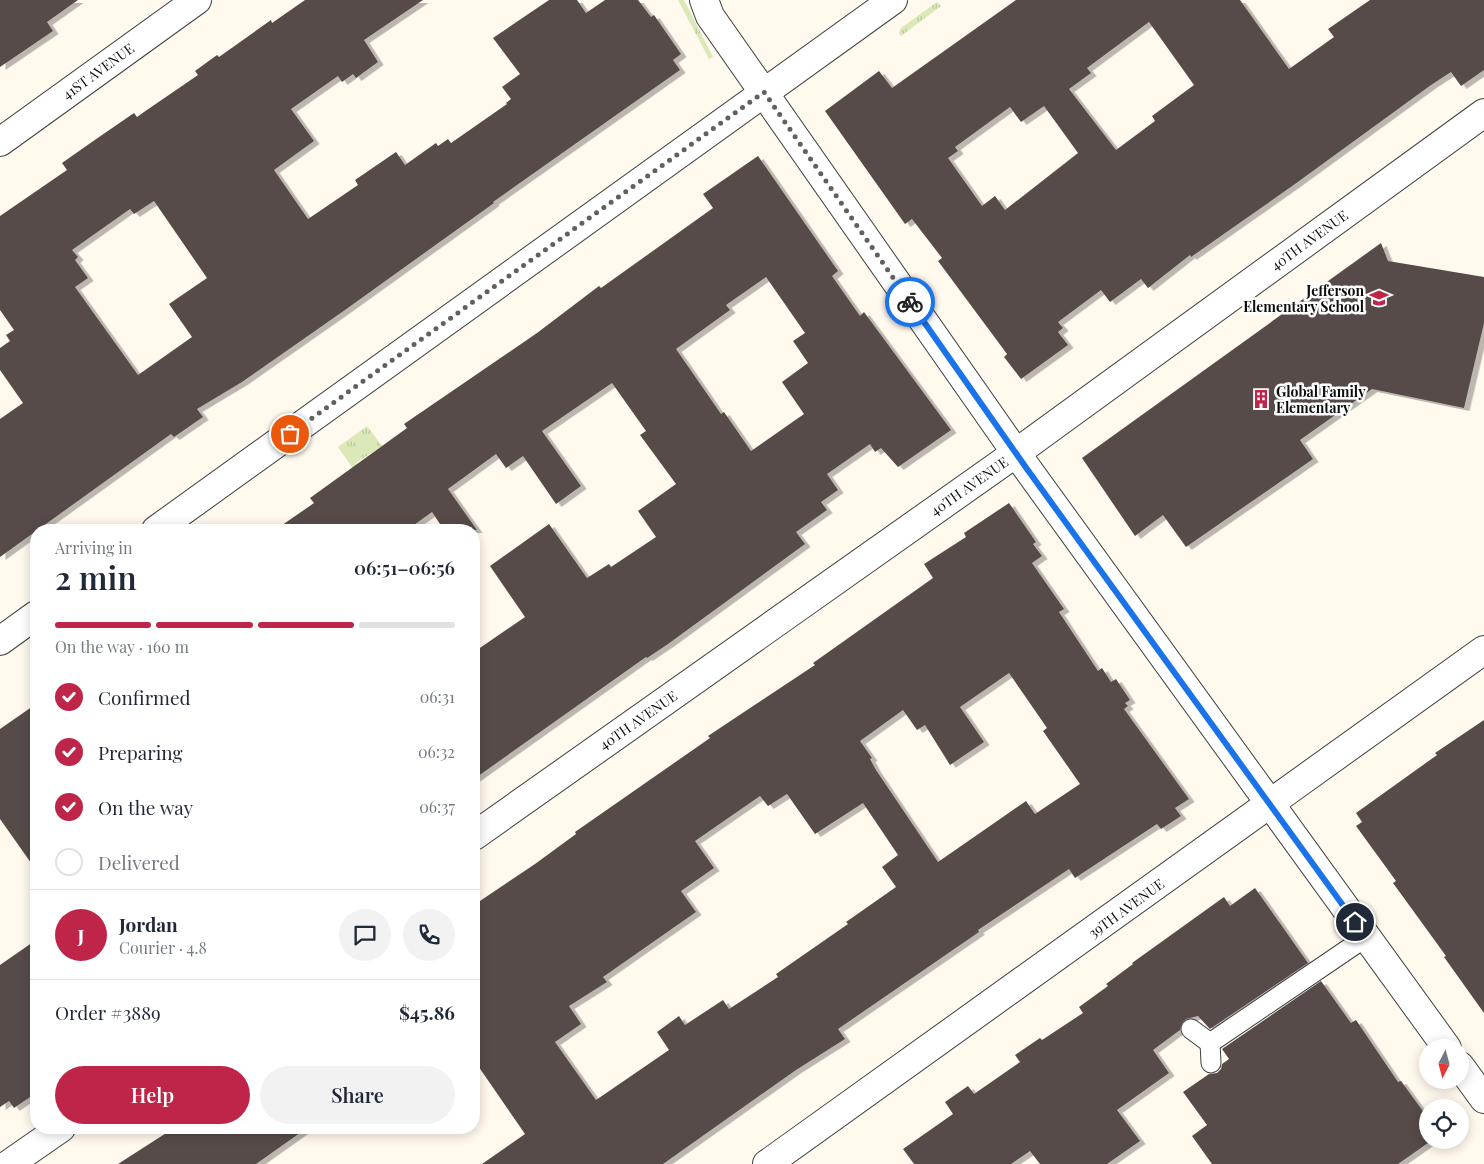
<!DOCTYPE html>
<html lang="en">
<head>
<meta charset="utf-8">
<style>
	body { margin:0; font-family:"Playfair Display",serif; background:#f2f2f3; color:#1f2937; height:100vh; display:flex; flex-direction:column; font-size:19px; white-space:nowrap }
	* { box-sizing:border-box; margin:0 }
	p { font-size:16px; color:#747a83 }
	.icon { flex:none; width:28px; height:28px; fill:none; stroke:currentColor; stroke-width:2; stroke-linecap:round; stroke-linejoin:round }
	.map { position:relative; flex:1; overflow:hidden }
	.side { position:absolute; left:30px; top:524px; width:450px; height:610px; display:flex; flex-direction:column; background:#fff; border-radius:20px; box-shadow:0 2px 12px #0003 }
	.side>* { flex:none }
	.needle { width:32px; rotate:186deg }
	.buttons { position:absolute; left:1419px; top:1039px; display:grid; gap:10px }
	.buttons a { display:grid; place-items:center; width:50px; height:50px; border-radius:50%; background:#fff; box-shadow:0 2px 12px #0003; font-size:25px }
	.pin { position:absolute; display:grid; place-items:center; width:42px; height:42px; color:#fff; margin:-21px; border:2px solid #fff; border-radius:50%; box-shadow:0 1px 5px #0007 }
	.courier { position:absolute; display:grid; place-items:center; width:50px; height:50px; margin:-25px; border:4px solid #1a73e8; border-radius:50%; background:#fff; color:#222; box-shadow:0 1px 6px #0007 }
	.overview em { font-style:normal; font-weight:600 }
	.overview div { display:flex; flex-direction:column-reverse }
	.overview { display:flex; align-items:center; justify-content:space-between; height:85px; padding:0 25px }
	h1 { font-size:32px; font-weight:600; line-height:38px }
	.bar { display:grid; grid-template-columns:repeat(4,1fr); gap:8px 5px; align-content:center; height:60px; padding:0 25px }
	.bar i { height:6px; border-radius:4px; background:#e0e1e3 }
	.bar .current { background:#be2548 }
	.bar p { grid-column:span 4 }
	.line { display:flex; align-items:center; gap:12px; padding:0 25px; border-top:1px solid #e0e1e3 }
	.line div { flex:1 }
	.round { display:grid; place-items:center; flex:none; width:52px; height:52px; border-radius:26px; background:#f2f2f3 }
	ol { padding:0 25px; list-style:none }
	li { display:flex; align-items:center; gap:15px; height:55px }
	li p { margin-inline-start:auto }
	li .icon { padding:5px; border-radius:50%; background:#be2548; color:#fff; stroke-width:4 }
	li:last-child { color:#747a83 }
	li i { width:28px; height:28px; border:2px solid #e0e1e3; border-radius:50% }
	.action { display:flex; gap:10px; margin-top:auto; padding:10px 25px }
	.action a { flex:1; height:58px; border-radius:30px; background:#be2548; color:#fff; font-size:20px; font-weight:600; line-height:58px; text-align:center }
	.action a+a { background:#f2f2f3; color:#1f2937 }
	.map>svg:first-child { display:block }
</style>
</head>
<body>
<div class="map">
<svg width="1484" height="1164" viewBox="0 0 1484 1164">
	<defs>
		<pattern id="grass-tufts" width="24" height="20" patternUnits="userSpaceOnUse" patternTransform="scale(1.25)"><rect width="24" height="20" fill="#dbe9b8"/><path d="M3 7l-1-3M5 7V3M7 7l1-3M15 17l-1-3M17 17v-4M19 17l1-3" fill="none" stroke="#bbc79d"/></pattern>
		<filter id="shadow"><feDropShadow dx="5.5" dy="3" stdDeviation="0" flood-color="#0004"/></filter>
	</defs>
	<rect width="100%" height="100%" fill="#fff9ee"/>
	<g fill="url(#grass-tufts)">
		<path d="M678,0H684L713,57L709,59Z"/>
		<path d="M937,2L941,6L901,36L899,33L901,28Z"/>
		<path d="M367,426L382,446L356,463L366,478L361,480L338,447Z"/>
	</g>
	<g fill="#564c4a" fill-rule="evenodd" filter="url(#shadow)">
		<path d="M0,0H78L47,22L53,31L0,67Z"/>
		<path d="M305,0H423L364,40L378,62L356,78L353,74L342,82L338,76L291,109L314,141L274,170L308,219L358,185L355,180L396,152L405,165L436,143L438,146L448,139L451,143L507,104L506,103L511,99L502,87L520,74L493,38L549,0H577L586,13L605,0H638L651,17L654,15L681,54L673,60L680,70L493,202L494,203L345,310L242,382L197,409L203,417L174,437L171,434L0,557V419L23,403L0,370V348L10,341L6,335L14,330L0,310V216L67,170L62,163L89,144L134,113L137,117L144,112L198,75L195,71L217,55L219,57L271,20L272,23ZM154,201L207,278L169,304L192,337L138,375L75,287L88,278L75,260L78,257L72,250L130,209L134,214Z"/>
		<path d="M1016,0H1240L1289,69L1334,37L1328,29L1370,0H1484V70L1461,86L1451,72L1431,85L1295,184L1191,257L1190,255L1148,288L1141,279L1110,302L1101,290L1058,322L1063,328L1058,332L1068,345L1021,379L1004,357L1007,354L938,261L942,258L912,219L905,224L825,111L879,71L892,88ZM1149,22L1194,85L1152,116L1155,121L1116,150L1069,89L1091,73L1087,68ZM1044,106L1078,153L1005,210L995,196L982,206L948,158L958,151L955,147L1010,107L1021,122Z"/>
		<path d="M758,156L838,271L832,276L860,316L864,312L951,430L898,467L881,448L875,452L870,444L827,474L838,490L821,502L827,510L796,532L805,544L668,644L647,658L646,657L474,779V652L525,617L490,566L549,524L587,578L609,564L611,567L656,537L638,511L676,484L640,435L646,431L612,383L542,431L581,486L556,504L523,456L506,468L496,454L448,489L477,530H444L432,512L407,530H275L314,503L310,498L407,428L404,424L537,333L599,286L601,288L713,208L703,194ZM766,277L805,333L793,341L808,363L782,382L804,414L751,451L724,412L721,414L676,349L730,310L726,305Z"/>
		<path d="M1381,243L1388,261L1484,277V323L1464,408L1372,389L1300,440L1313,459L1186,547L1163,515L1135,536L1082,458Z"/>
		<path d="M1009,503L1036,542L1033,544L1042,556L1032,563L1064,609L1059,612L1098,671L1102,668L1111,682L1116,679L1130,700L1125,703L1128,706L1124,709L1189,799L1175,808L1181,816L1161,829L1157,824L1075,878L1069,869L978,930L979,932L838,1029L845,1039L796,1070L663,1164H482L525,1134L474,1060V905L535,864L576,834L575,832L710,738L708,736L815,665L813,663L933,578L924,564L966,537L964,533ZM1009,673L1047,728L1043,731L1080,784L1035,814L1026,801L938,862L876,770L870,759L872,758L860,741L903,710L917,730L925,725L950,765L984,742L960,707ZM787,794L815,834L863,803L898,855L882,867L896,887L846,922L848,924L776,974L778,977L729,1009L723,1000L685,1025L679,1016L657,1032L669,1050L596,1100L555,1042L581,1024L569,1006L607,982L603,977L696,912L681,891L714,868L695,841L760,796L768,806Z"/>
		<path d="M36,704V870L0,819V729Z"/>
		<path d="M1484,720V1013L1444,957L1446,956L1393,883L1396,881L1356,826L1362,822L1356,813L1437,755L1435,753Z"/>
		<path d="M1255,888L1308,963L1210,1029L1198,1016L1186,1019L1182,1023L1180,1030L1153,1050L1169,1073L1117,1110L1140,1141L1107,1164H1040L1030,1151L1011,1164H914L903,1149L953,1114L945,1102L968,1086L974,1094L1020,1062L1015,1055L1040,1038L1042,1040L1083,1013L1079,1007L1108,986L1106,984L1133,964L1132,963L1224,897L1230,906Z"/>
		<path d="M36,940V1093L14,1108L9,1101L0,1107V965Z"/>
		<path d="M1321,981L1351,1023L1356,1020L1398,1082L1401,1081L1428,1118V1143L1398,1164H1212L1192,1136L1207,1125L1183,1092L1209,1074L1217,1073L1221,1069L1222,1064L1229,1059L1222,1049Z"/>
		<path d="M174,1128H307L256,1164H118Z"/>
	</g>
	<g fill="none" stroke-linecap="round" stroke-linejoin="round">
		<g stroke="#404040" stroke-width="21">
			<g id="lane">
				<path d="M1191,1029L1210,1043L1366,937"/>
				<path d="M1210,1043L1211,1063"/>
			</g>
		</g>
		<g stroke="#404040" stroke-width="30">
			<g id="street">
				<path d="M704,0L710,16L1016,453L1447,1048"/>
				<path d="M0,142L197,0"/>
				<path d="M156,530L893,0"/>
				<path d="M0,641L36,615"/>
				<path d="M474,836L1016,453L1484,113"/>
				<path d="M1460,1066L1484,1099"/>
				<path d="M9,1164L61,1128"/>
				<path d="M767,1164L1484,650"/>
			</g>
		</g>
		<use href="#lane" stroke="#fff" stroke-width="19"/>
		<use href="#street" stroke="#fff" stroke-width="28"/>
	</g>
	<g fill="none" stroke-linecap="round" stroke-linejoin="round">
		<path stroke="#62605c" stroke-width="5" stroke-dasharray="0 9" d="M290,434L764,92L910,302"/>
		<path stroke="#1a73e8" stroke-width="6" d="M910,302L1027,469L1355,922"/>
	</g>
	<defs>
		<g id="school-bare" transform="scale(1.5)"><path d="M0-5L7-2L0 1L-7-2ZM-4 1L0 2.5L4 1V4Q0 6-4 4Z" fill="#be2548" stroke="#fff" stroke-width="2.5" paint-order="stroke"/></g>
		<g id="building-bare" transform="scale(1.5)"><path d="M-4-6H4V6H1V3H-1V6H-4ZM-2.5-4.3h1.7v1.8h-1.7ZM.8-4.3h1.7v1.8H.8ZM-2.5-1h1.7V.8h-1.7ZM.8-1h1.7V.8H.8Z" fill="#be2548" stroke="#fff" stroke-width="2.5" paint-order="stroke"/></g>
	</defs>
	<g fill-rule="evenodd">
		<use href="#school-bare" x="1379" y="298"/>
		<use href="#building-bare" x="1261" y="399"/>
	</g>
	<g text-anchor="middle" dominant-baseline="central" stroke-width="5" stroke-linejoin="round" paint-order="stroke">
		<g font-size="14" fill="#0d0d0d" stroke="#fff">
			<text transform="translate(98 71) rotate(-36)">41ST AVENUE</text>
			<text transform="translate(1309 240) rotate(-36)">40TH AVENUE</text>
			<text transform="translate(969 486) rotate(-35)">40TH AVENUE</text>
			<text transform="translate(638 720) rotate(-35)">40TH AVENUE</text>
			<text transform="translate(1126 908) rotate(-36)">39TH AVENUE</text>
		</g>
		<g font-size="14" font-weight="bold" fill="#0d0d0d" stroke="#fff" text-anchor="end">
			<text x="1364" y="290">Jefferson<tspan x="1364" dy="16">Elementary School</tspan></text>
			<text x="1276" y="391" text-anchor="start">Global Family<tspan x="1276" dy="16">Elementary</tspan></text>
		</g>
	</g>
</svg>
<div class="buttons">
<a><svg class="needle" viewBox="-14 -14 28 28"><path d="M0-13l5 13h-10z" fill="#e53935"/><path d="M0 13l5-13h-10z" fill="#747a83"/></svg></a>
<a><svg class="icon" aria-label="locate" viewBox="0 0 24 24"><circle cx="12" cy="12" r="6"/><path d="M12 2v4M12 18v4M2 12h4M18 12h4"/></svg></a>
</div>
<div class="pin" style="left:290px;top:434px;background:#ea580c"><svg class="icon" aria-label="bag" viewBox="0 0 24 24"><path d="M5 8h14l-1 12H6zM9 8a3 3 0 0 1 6 0"/></svg></div>
<div class="pin" style="left:1355px;top:922px;background:#1f2937"><svg class="icon" aria-label="home" viewBox="0 0 24 24"><path d="M3 11l9-7 9 7M6 9v11h12V9"/></svg></div>
<div class="courier" style="left:910px;top:302px"><svg class="icon" aria-label="bike" viewBox="0 0 24 24"><circle cx="6" cy="16" r="4"/><circle cx="18" cy="16" r="4"/><path d="M6 16l4-8h5l3 8M10 8l3 8H6M13 5h3"/></svg></div>
<section class="side">
<div class="overview"><div><h1>2 min</h1><p>Arriving in</p></div><em>06:51–06:56</em></div>
<div class="bar"><i class="current"></i><i class="current"></i><i class="current"></i><i></i><p>On the way · 160 m</p></div>
<ol>
<li><svg class="icon" aria-label="check" viewBox="0 0 24 24"><path d="M5 12l5 5 9-10"/></svg>Confirmed<p>06:31</p></li>
<li><svg class="icon" aria-label="check" viewBox="0 0 24 24"><path d="M5 12l5 5 9-10"/></svg>Preparing<p>06:32</p></li>
<li><svg class="icon" aria-label="check" viewBox="0 0 24 24"><path d="M5 12l5 5 9-10"/></svg>On the way<p>06:37</p></li>
<li><i></i>Delivered</li>
</ol>
<div class="line" style="height:90px"><b class="round" style="background:#be2548;color:#fff">J</b><div><b>Jordan</b><p>Courier · 4.8</p></div><a class="round"><svg class="icon" aria-label="chat" viewBox="0 0 24 24"><path d="M4 5h16v11H9l-5 4z"/></svg></a><a class="round"><svg class="icon" aria-label="phone" viewBox="0 0 24 24"><path d="M5 4h4l2 5-3 2q2 4 5 5l2-3 5 2v4C11 20 4 13 5 4z"/></svg></a></div>
<div class="line" style="height:65px"><div>Order #3889</div><b>$45.86</b></div>
<div class="action"><a>Help</a><a>Share</a></div>
</section>
</div>
</body>
</html>
